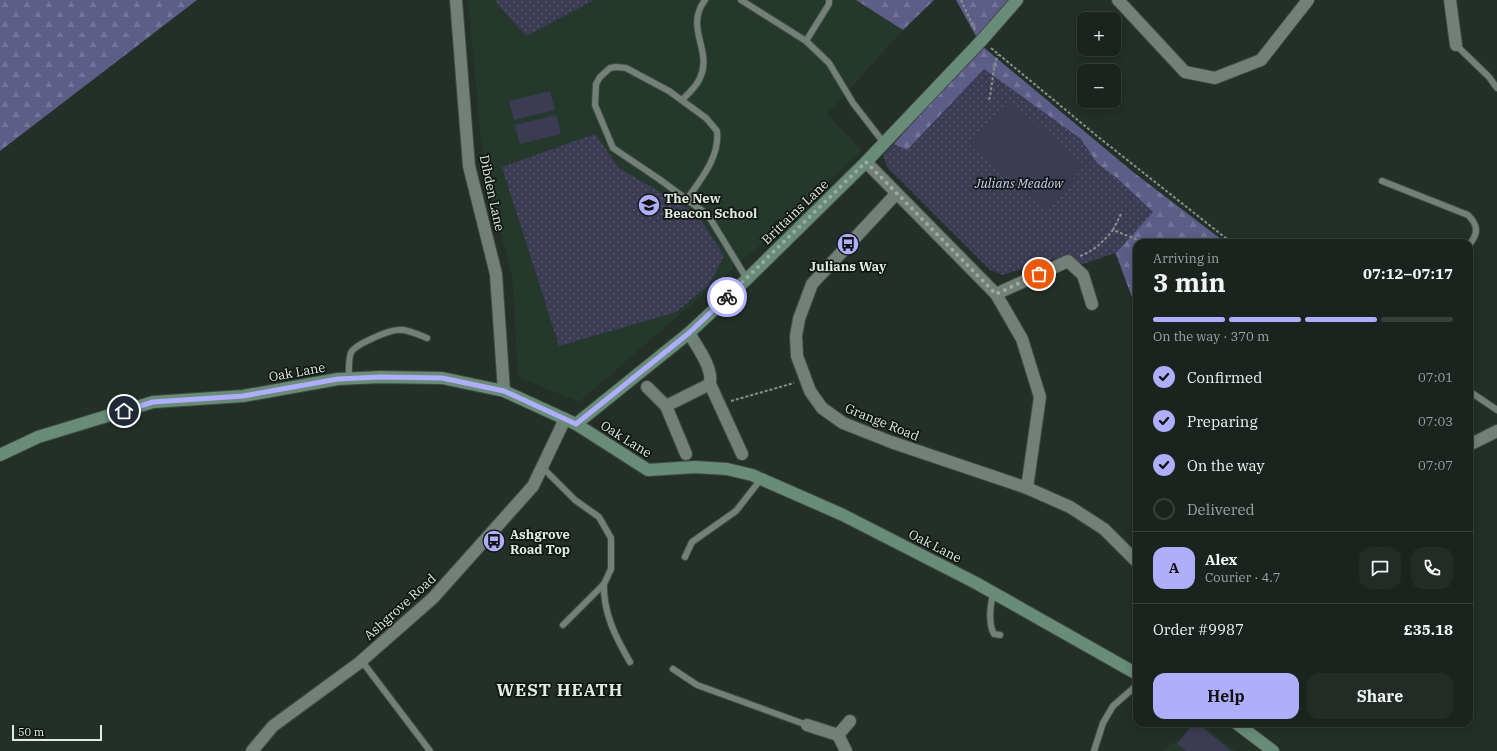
<!DOCTYPE html>
<html lang="en">
<head>
<meta charset="utf-8">
<style>
	body { margin:0; font-family:"IBM Plex Serif",serif; background:#232b26; color:#f1f3f6; height:100vh; display:flex; flex-direction:column; font-size:15px; white-space:nowrap }
	* { box-sizing:border-box; margin:0 }
	p { font-size:13px; color:#9fa4a4 }
	.icon { flex:none; width:22px; height:22px; fill:none; stroke:currentColor; stroke-width:2; stroke-linecap:round; stroke-linejoin:round }
	.map { position:relative; flex:1; overflow:hidden }
	.side { position:absolute; left:1133px; top:239px; width:340px; height:488px; display:flex; flex-direction:column; background:#1a231d; border-radius:12px; box-shadow:0 2px 10px #0003,0 0 0 1px #38403b }
	.side>* { flex:none }
	.controls { position:absolute; left:1077px; top:12px; display:grid; gap:8px }
	.controls a { display:grid; place-items:center; width:44px; height:44px; border-radius:8px; background:#1a231d; box-shadow:0 2px 10px #0003,0 0 0 1px #38403b; font-size:20px }
	.scale { position:absolute; left:12px; bottom:10px; width:90px; box-sizing:border-box; padding-left:4px; border:2px solid #e2eae4; border-top:0; font-size:11px; line-height:14px; white-space:nowrap; color:#e2eae4; -webkit-text-stroke:3px #101612; paint-order:stroke }
	.pin { position:absolute; display:grid; place-items:center; width:34px; height:34px; color:#fff; margin:-17px; border:2px solid #fff; border-radius:50%; box-shadow:0 1px 4px #0007 }
	.courier { position:absolute; display:grid; place-items:center; width:40px; height:40px; margin:-20px; border:3px solid #aeaefa; border-radius:50%; background:#fff; color:#222; box-shadow:0 1px 5px #0007 }
	.head em { font-style:normal; font-weight:800 }
	.head div { display:flex; flex-direction:column-reverse }
	.head { display:flex; align-items:center; justify-content:space-between; height:68px; padding:0 20px }
	h1 { font-size:26px; font-weight:800; line-height:30px }
	.bar { display:grid; grid-template-columns:repeat(4,1fr); gap:6px 4px; align-content:center; height:48px; padding:0 20px }
	.bar i { height:5px; border-radius:3px; background:#38403b }
	.bar .current { background:#aeaefa }
	.bar p { grid-column:span 4 }
	.line { display:flex; align-items:center; gap:10px; padding:0 20px; border-top:1px solid #38403b }
	.line div { flex:1 }
	.round { display:grid; place-items:center; flex:none; width:42px; height:42px; border-radius:12px; background:#232b26 }
	ol { padding:0 20px; list-style:none }
	li { display:flex; align-items:center; gap:12px; height:44px }
	li p { margin-inline-start:auto }
	li .icon { padding:4px; border-radius:50%; background:#aeaefa; color:#111; stroke-width:4 }
	li:last-child { color:#9fa4a4 }
	li i { width:22px; height:22px; border:2px solid #38403b; border-radius:50% }
	.primary-button { display:flex; gap:8px; margin-top:auto; padding:8px 20px }
	.primary-button a { flex:1; height:46px; border-radius:12px; background:#aeaefa; color:#111; font-size:16px; font-weight:800; line-height:46px; text-align:center }
	.primary-button a+a { background:#232b26; color:#f1f3f6 }
	.map>svg:first-child { display:block }
</style>
</head>
<body>
<div class="map">
<svg width="1497" height="751" viewBox="0 0 1497 751">
	<defs>
		<pattern id="grass-dots" width="8" height="8" patternUnits="userSpaceOnUse"><rect width="8" height="8" fill="#3b3c54"/><path d="M2 2h.1M6 6h.1" fill="none" stroke="#57586c" stroke-width="1.8" stroke-linecap="round"/></pattern>
		<pattern id="forest-firs" width="22" height="20" patternUnits="userSpaceOnUse"><rect width="22" height="20" fill="#5d5d87"/><path d="M5 1l3.5 6h-7zM16 11l3.5 6h-7z" fill="#747498"/></pattern>
	</defs>
	<rect width="100%" height="100%" fill="#232f27"/>
	<g fill="#25382c">
		<path d="M468,0H934L903,30L827,114L862,151L758,247L579,402L518,377L512,276L483,164Z"/>
		<path d="M1205,727L1235,751H1163L1164,748Z"/>
	</g>
	<g fill="url(#grass-dots)">
		<path d="M496,0H594L526,36L498,5Z"/>
		<path d="M982,46L1133,172L1226,243H1137V311L1115,253L1083,264L1057,258L1003,275L990,270L887,167L883,155Z"/>
		<path d="M595,134L619,168L697,214L724,256L708,286L676,312L559,346L502,167Z"/>
	</g>
	<g fill="url(#forest-firs)">
		<path d="M0,0H197L0,151Z"/>
		<path d="M856,0H934L903,30Z"/>
		<path d="M956,0H1009L977,38Z"/>
		<path d="M982,46L1133,172L1226,243H1137V311L1116,253L1153,212L1118,179L1097,163L1081,139L984,69L907,150L894,144Z"/>
	</g>
	<g fill="#3b3c54">
		<path d="M550,91L555,110L514,120L509,101Z"/>
		<path d="M1008,100L1085,165L1047,211L970,146Z"/>
		<path d="M556,115L561,134L520,144L515,125Z"/>
		<path d="M1194,723H1197L1231,751H1186L1177,744Z"/>
	</g>
	<g fill="none" stroke-linecap="round" stroke-linejoin="round">
		<g stroke="#3f4a43" stroke-width="8">
			<g id="lane">
				<path d="M741,0L806,41L829,63L853,103L884,143"/>
				<path d="M806,41L829,4V0"/>
				<path d="M1456,45L1489,77L1497,88"/>
				<path d="M682,100C688,94 697,86 700,78C713,50 684,28 705,0"/>
				<path d="M1382,181L1468,215C1479,226 1478,234 1469,245"/>
				<path d="M687,199C701,179 720,157 717,131L706,118L669,91L626,68L616,67L610,68L600,77L596,84L595,105L613,148L659,179L708,215L747,279"/>
				<path d="M349,379C349,371 348,356 352,351C357,345 365,342 371,339C398,327 400,327 427,338"/>
				<path d="M1469,391L1497,410"/>
				<path d="M542,467L575,500L599,517L611,538V569L604,584L563,625"/>
				<path d="M685,557L692,542L736,511L761,479"/>
				<path d="M604,584C603,613 616,638 630,662"/>
				<path d="M994,593C990,603 988,624 994,634L1000,635"/>
				<path d="M361,660L430,751"/>
				<path d="M673,669L697,685L807,725"/>
				<path d="M1094,751L1103,723L1113,706L1137,685"/>
			</g>
		</g>
		<g stroke="#3f4a43" stroke-width="14">
			<g id="street">
				<path d="M456,0L469,166L496,274L504,391"/>
				<path d="M1118,0L1185,72L1215,78L1261,60L1308,0"/>
				<path d="M1450,0L1456,45"/>
				<path d="M866,162L996,294L1022,339L1040,397L1027,488"/>
				<path d="M896,194L812,284L799,319L796,336L797,356L810,391L822,408L843,423L891,442L1027,488L1070,507L1104,529L1137,562"/>
				<path d="M996,294L1068,261L1083,275L1092,304"/>
				<path d="M689,333C697,347 713,367 710,384L742,454"/>
				<path d="M647,387L666,406L710,384"/>
				<path d="M666,406L686,454"/>
				<path d="M1469,445L1497,431"/>
				<path d="M807,725L838,735"/>
				<path d="M252,751L273,726L359,663L433,598L533,486L565,419"/>
				<path d="M846,751L838,735L850,721"/>
			</g>
		</g>
		<g stroke="#3f4a43" stroke-width="14">
			<g id="secondary">
				<path d="M576,424L689,333L747,279L866,162L982,40L1017,0"/>
				<path d="M0,455L38,437L153,402L243,396L338,379L380,377L442,378L504,391L576,424L648,470L695,467L727,469L752,475L843,515L976,583L1137,674"/>
				<path d="M1236,723L1273,751"/>
			</g>
		</g>
		<g stroke="#87918a" stroke-width="2" stroke-dasharray="3 2" stroke-linecap="butt">
			<path d="M961,0L975,30"/>
			<path d="M991,48L1097,136L1232,243"/>
			<path d="M989,100C993,85 992,69 998,55"/>
			<path d="M1113,230L1122,212"/>
			<path d="M1080,256C1094,251 1104,241 1113,230L1146,243"/>
			<path d="M731,401L794,383"/>
		</g>
		<use href="#lane" stroke="#728077" stroke-width="6"/>
		<use href="#street" stroke="#728077" stroke-width="12"/>
		<use href="#secondary" stroke="#688c77" stroke-width="12"/>
	</g>
	<g fill="none" stroke-linecap="round" stroke-linejoin="round">
		<path stroke="#9fa9a2" stroke-width="4" stroke-dasharray="0 7.2" d="M727,297L866,162L996,294L1039,274"/>
		<path stroke="#aeaefa" stroke-width="5" d="M124,411L153,402L243,396L338,379L380,377L442,378L504,391L576,424L689,333L727,297"/>
	</g>
	<defs>
		<g id="school-disc" transform="scale(1.15)"><circle r="9.5" fill="#aeaefa" stroke="#101612"/><path d="M0-5L7-2L0 1L-7-2ZM-4 1L0 2.5L4 1V4Q0 6-4 4Z" fill="#111"/></g>
		<g id="bus-disc" transform="scale(1.15)"><circle r="9.5" fill="#aeaefa" stroke="#101612"/><path d="M-5-6H5V4H4V6H2V4H-2V6H-4V4H-5ZM-3.5-4V0h7V-4ZM-3.5 1.2v1.5H-2V1.2ZM2 1.2v1.5H3.5V1.2Z" fill="#111"/></g>
	</defs>
	<g fill-rule="evenodd">
		<use href="#school-disc" x="649" y="205"/>
		<use href="#bus-disc" x="848" y="244"/>
		<use href="#bus-disc" x="494" y="541"/>
	</g>
	<g text-anchor="middle" dominant-baseline="central" stroke-width="3.5" stroke-linejoin="round" paint-order="stroke">
		<g font-size="13" font-style="italic" fill="#d0d1fc" stroke="#101612">
			<text x="1019" y="183">Julians Meadow</text>
		</g>
		<g font-size="13" fill="#e2eae4" stroke="#101612">
			<text transform="translate(492 193) rotate(78)">Dibden Lane</text>
			<text transform="translate(795 212) rotate(-44)">Brittains Lane</text>
			<text transform="translate(297 372) rotate(-10)">Oak Lane</text>
			<text transform="translate(882 422) rotate(22)">Grange Road</text>
			<text transform="translate(626 439) rotate(32)">Oak Lane</text>
			<text transform="translate(935 546) rotate(27)">Oak Lane</text>
			<text transform="translate(400 607) rotate(-42)">Ashgrove Road</text>
		</g>
		<g font-size="13" font-weight="bold" fill="#e2eae4" stroke="#101612" text-anchor="start">
			<text x="664" y="198">The New<tspan x="664" dy="15">Beacon School</tspan></text>
			<text x="848" y="266" text-anchor="middle">Julians Way</text>
			<text x="510" y="534">Ashgrove<tspan x="510" dy="15">Road Top</tspan></text>
		</g>
		<g font-size="17" font-weight="bold" letter-spacing="1" fill="#e2eae4" stroke="#101612">
			<text x="560" y="690">WEST HEATH</text>
		</g>
	</g>
</svg>
<div class="controls">
<a>+</a>
<a>−</a>
</div>
<div class="scale">50 m</div>
<div class="pin" style="left:1039px;top:274px;background:#ea580c"><svg class="icon" aria-label="bag" viewBox="0 0 24 24"><path d="M5 8h14l-1 12H6zM9 8a3 3 0 0 1 6 0"/></svg></div>
<div class="pin" style="left:124px;top:411px;background:#1f2937"><svg class="icon" aria-label="home" viewBox="0 0 24 24"><path d="M3 11l9-7 9 7M6 9v11h12V9"/></svg></div>
<div class="courier" style="left:727px;top:297px"><svg class="icon" aria-label="bike" viewBox="0 0 24 24"><circle cx="6" cy="16" r="4"/><circle cx="18" cy="16" r="4"/><path d="M6 16l4-8h5l3 8M10 8l3 8H6M13 5h3"/></svg></div>
<section class="side">
<div class="head"><div><h1>3 min</h1><p>Arriving in</p></div><em>07:12–07:17</em></div>
<div class="bar"><i class="current"></i><i class="current"></i><i class="current"></i><i></i><p>On the way · 370 m</p></div>
<ol>
<li><svg class="icon" aria-label="check" viewBox="0 0 24 24"><path d="M5 12l5 5 9-10"/></svg>Confirmed<p>07:01</p></li>
<li><svg class="icon" aria-label="check" viewBox="0 0 24 24"><path d="M5 12l5 5 9-10"/></svg>Preparing<p>07:03</p></li>
<li><svg class="icon" aria-label="check" viewBox="0 0 24 24"><path d="M5 12l5 5 9-10"/></svg>On the way<p>07:07</p></li>
<li><i></i>Delivered</li>
</ol>
<div class="line" style="height:72px"><b class="round" style="background:#aeaefa;color:#111">A</b><div><b>Alex</b><p>Courier · 4.7</p></div><a class="round"><svg class="icon" aria-label="chat" viewBox="0 0 24 24"><path d="M4 5h16v11H9l-5 4z"/></svg></a><a class="round"><svg class="icon" aria-label="phone" viewBox="0 0 24 24"><path d="M5 4h4l2 5-3 2q2 4 5 5l2-3 5 2v4C11 20 4 13 5 4z"/></svg></a></div>
<div class="line" style="height:52px"><div>Order #9987</div><b>£35.18</b></div>
<div class="primary-button"><a>Help</a><a>Share</a></div>
</section>
</div>
</body>
</html>
